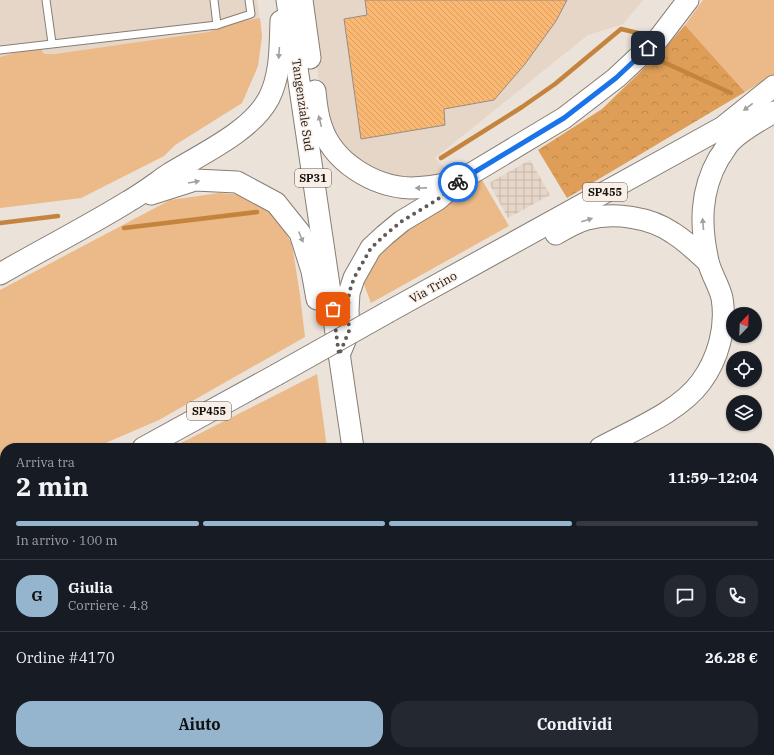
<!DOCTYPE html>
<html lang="it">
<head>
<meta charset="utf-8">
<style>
	body { margin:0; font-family:"IBM Plex Serif",serif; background:#242831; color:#f1f3f6; height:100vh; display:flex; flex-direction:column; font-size:15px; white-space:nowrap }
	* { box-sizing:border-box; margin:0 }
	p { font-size:13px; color:#9ea1a6 }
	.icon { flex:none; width:22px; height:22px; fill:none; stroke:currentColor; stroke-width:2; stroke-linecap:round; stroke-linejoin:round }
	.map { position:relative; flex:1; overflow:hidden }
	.panel { position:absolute; left:0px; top:443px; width:774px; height:312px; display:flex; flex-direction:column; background:#171b24; border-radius:16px 16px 0 0; box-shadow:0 1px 3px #0004 }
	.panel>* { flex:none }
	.needle { width:26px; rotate:23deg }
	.fabs { position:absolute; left:726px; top:307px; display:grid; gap:8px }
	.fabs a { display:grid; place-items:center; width:36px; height:36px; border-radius:50%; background:#171b24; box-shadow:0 1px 3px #0004; font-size:20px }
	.pin { position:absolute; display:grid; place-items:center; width:34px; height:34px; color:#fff; margin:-17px; border-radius:8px; box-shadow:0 2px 6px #0006 }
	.courier { position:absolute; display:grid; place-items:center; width:40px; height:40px; margin:-20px; border:3px solid #1a73e8; border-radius:50%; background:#fff; color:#222; box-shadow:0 1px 5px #0007 }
	.headline em { font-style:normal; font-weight:800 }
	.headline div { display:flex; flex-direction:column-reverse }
	.headline { display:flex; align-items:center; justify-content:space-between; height:68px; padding:0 16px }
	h1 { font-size:26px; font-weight:800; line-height:30px }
	.bar { display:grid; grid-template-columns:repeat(4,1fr); gap:6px 4px; align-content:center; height:48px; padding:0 16px }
	.bar i { height:5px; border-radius:3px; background:#363941 }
	.bar .active { background:#95b4ce }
	.bar p { grid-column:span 4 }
	.line { display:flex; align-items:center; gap:10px; padding:0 16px; border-top:1px solid #363941 }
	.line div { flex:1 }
	.round { display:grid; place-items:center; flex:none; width:42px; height:42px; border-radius:16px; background:#242831 }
	.action { display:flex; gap:8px; margin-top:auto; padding:8px 16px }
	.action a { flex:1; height:46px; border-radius:16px; background:#95b4ce; color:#111; font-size:16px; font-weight:800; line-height:46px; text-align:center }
	.action a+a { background:#242831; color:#f1f3f6 }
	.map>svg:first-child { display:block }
</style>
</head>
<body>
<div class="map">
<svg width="774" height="755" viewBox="0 0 774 755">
	<defs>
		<pattern id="industrial-grid" width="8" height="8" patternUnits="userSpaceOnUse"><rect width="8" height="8" fill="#e6d6c8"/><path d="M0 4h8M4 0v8" fill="none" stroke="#c4b7ab"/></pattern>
		<pattern id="forest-crowns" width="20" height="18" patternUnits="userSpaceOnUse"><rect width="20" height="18" fill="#df9e58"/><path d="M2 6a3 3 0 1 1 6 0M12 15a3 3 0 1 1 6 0" fill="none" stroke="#be874b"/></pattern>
		<pattern id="building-back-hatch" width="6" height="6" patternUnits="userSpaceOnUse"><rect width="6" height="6" fill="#fbb872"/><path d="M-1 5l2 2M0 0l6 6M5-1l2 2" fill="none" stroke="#d69d62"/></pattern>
	</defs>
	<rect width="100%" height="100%" fill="#ebe2d9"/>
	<g fill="#e6d6c8">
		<path d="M0,0H257L262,36L258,66L242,103L175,145L164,156L81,198L0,208Z"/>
		<path d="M308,0H643L623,24L588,35L435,158L449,172L425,179L397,178L374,171L341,146L322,103Z"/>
	</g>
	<g fill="url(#industrial-grid)">
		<path d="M530,160L550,195L508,218L489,183Z"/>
		<path d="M0,659L5,665V750H169L180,755H0Z"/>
	</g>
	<g fill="#ecba88">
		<path d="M703,0H774V75L745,92L685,25Z"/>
		<path d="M260,18L262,36L258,66L242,103L175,145L164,156L81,198L0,208V57L28,49H41L44,54H55L209,32L235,22Z"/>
		<path d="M482,180L509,226L371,303L362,279L375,256L403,232Z"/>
		<path d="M219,193L244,195L277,218L292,244L300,295L305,337L159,420L94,448H5V486L0,487V290L170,200Z"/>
		<path d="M317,374L327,448H171Z"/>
	</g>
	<g fill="url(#forest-crowns)">
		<path d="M685,25L745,92L567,198L538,150L602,109L664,49Z"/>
		<path d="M169,750H396L398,755H180Z"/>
	</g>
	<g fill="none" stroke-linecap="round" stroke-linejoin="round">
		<g stroke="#c4843e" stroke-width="4.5">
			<path d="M659,60L731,93"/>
			<path d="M441,158L522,107L555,84L621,29L638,33"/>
			<path d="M0,223L58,216"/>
			<path d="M124,228L257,212"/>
		</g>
	</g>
	<path fill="url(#building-back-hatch)" stroke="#968d84" d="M365,0H567L556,21L525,64L494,100L444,109L445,125L361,139L344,19L367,15Z"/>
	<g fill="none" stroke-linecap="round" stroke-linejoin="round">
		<g stroke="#867d75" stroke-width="9">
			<g id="service">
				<path d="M46,0L52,43"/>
				<path d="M214,0L217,25"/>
				<path d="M0,50L217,25L251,14L249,0"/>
				<path d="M0,709H5"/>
				<path d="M79,750L84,755"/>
			</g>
		</g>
		<g stroke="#867d75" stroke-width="23">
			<g id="primary">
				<path d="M287,0L353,448"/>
				<path d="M302,0L310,58"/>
				<path d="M315,91C316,102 317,114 321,125C332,162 374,187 411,188C427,188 441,185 457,182"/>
				<path d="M151,194L195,180L237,182L276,203L300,233L312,271L317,299"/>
				<path d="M556,234C566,228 577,222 587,219C614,212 650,217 673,233C686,241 697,252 708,262"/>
				<path d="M0,274C43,249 87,227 129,201C143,193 156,183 169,174C201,154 251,132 269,98C281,74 280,46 281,21"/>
				<path d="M388,312L723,127L774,86"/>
				<path d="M339,355L349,331L348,310L349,293L354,278L371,248L385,235L402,221L437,200L459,181L564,118L616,78L659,38L688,0"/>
				<path d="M143,448L276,375"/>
				<path d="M600,448C633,430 679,412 701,382C718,359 727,327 722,298C719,285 711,274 708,261C700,225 700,191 719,158C723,153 726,146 731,141C743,129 759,121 774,112"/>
				<path d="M0,498H5"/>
				<path d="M0,525L5,522"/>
				<path d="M5,586L4,605L5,616"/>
				<path d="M0,639L5,643"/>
				<path d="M420,750L426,755"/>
			</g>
		</g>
		<use href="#service" stroke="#fff" stroke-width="7"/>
		<use href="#primary" stroke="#fff" stroke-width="21"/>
		<g stroke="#867d75" stroke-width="23" stroke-linecap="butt">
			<path id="primary-bridge" d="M276,375L388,312"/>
		</g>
		<use href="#primary-bridge" stroke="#fff" stroke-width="21"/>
	</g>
	<defs><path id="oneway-solid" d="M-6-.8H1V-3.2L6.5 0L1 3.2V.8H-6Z"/></defs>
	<g fill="#a1a09f">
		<use href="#oneway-solid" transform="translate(279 53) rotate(94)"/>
		<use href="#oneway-solid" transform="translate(748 107) rotate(142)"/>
		<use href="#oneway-solid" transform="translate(320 121) rotate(-104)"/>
		<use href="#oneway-solid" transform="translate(194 182) rotate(-10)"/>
		<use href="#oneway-solid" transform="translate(421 188) rotate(179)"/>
		<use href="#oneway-solid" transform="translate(587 220) rotate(-17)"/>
		<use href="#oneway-solid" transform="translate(703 224) rotate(-95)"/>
		<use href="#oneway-solid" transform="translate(301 237) rotate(68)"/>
	</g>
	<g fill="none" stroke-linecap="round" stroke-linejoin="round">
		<path stroke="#605b56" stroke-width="4" stroke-dasharray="0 7.2" d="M333,309L339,355L349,331L348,310L349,293L354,278L371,248L385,235L402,221L437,200L458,182"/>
		<path stroke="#1a73e8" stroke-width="5" d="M458,182L564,118L616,78L648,48"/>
	</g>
	<g text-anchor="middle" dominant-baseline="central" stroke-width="3" stroke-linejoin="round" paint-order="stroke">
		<g fill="#f9efe6" stroke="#595450" stroke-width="1">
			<rect x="295" y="169" width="36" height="18" rx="3"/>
			<rect x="583" y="183" width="44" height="18" rx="3"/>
			<rect x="187" y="402" width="44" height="18" rx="3"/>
		</g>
		<g font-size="11" font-weight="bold" fill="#15120f">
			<text x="313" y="178">SP31</text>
			<text x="605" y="192">SP455</text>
			<text x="209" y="411">SP455</text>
		</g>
		<g font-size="12" fill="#15120f" stroke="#f9efe6">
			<text transform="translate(303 105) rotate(82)">Tangenziale Sud</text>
			<text transform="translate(433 287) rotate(-29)">Via Trino</text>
		</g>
	</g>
</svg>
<div class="fabs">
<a><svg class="needle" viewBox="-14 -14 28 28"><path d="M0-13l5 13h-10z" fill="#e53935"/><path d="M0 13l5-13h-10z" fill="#9ea1a6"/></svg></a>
<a><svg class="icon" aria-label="locate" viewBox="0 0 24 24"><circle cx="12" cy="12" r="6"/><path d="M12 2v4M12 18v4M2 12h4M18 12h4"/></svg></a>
<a><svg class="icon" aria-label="layers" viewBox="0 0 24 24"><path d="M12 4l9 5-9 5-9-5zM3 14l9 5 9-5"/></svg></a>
</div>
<div class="pin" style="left:333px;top:309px;background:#ea580c"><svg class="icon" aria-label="bag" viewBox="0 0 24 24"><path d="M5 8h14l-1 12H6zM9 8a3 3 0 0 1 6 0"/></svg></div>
<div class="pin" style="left:648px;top:48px;background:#1f2937"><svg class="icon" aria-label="home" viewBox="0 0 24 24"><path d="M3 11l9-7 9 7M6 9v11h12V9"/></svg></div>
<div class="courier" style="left:458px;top:182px"><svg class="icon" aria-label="bike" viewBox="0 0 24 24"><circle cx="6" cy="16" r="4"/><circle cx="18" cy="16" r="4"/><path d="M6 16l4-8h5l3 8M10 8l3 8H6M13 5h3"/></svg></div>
<section class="panel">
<div class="headline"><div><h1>2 min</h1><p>Arriva tra</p></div><em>11:59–12:04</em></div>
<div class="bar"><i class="active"></i><i class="active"></i><i class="active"></i><i></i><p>In arrivo · 100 m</p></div>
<div class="line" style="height:72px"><b class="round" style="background:#95b4ce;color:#111">G</b><div><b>Giulia</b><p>Corriere · 4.8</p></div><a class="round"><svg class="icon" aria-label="chat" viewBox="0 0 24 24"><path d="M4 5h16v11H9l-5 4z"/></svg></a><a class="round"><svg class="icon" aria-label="phone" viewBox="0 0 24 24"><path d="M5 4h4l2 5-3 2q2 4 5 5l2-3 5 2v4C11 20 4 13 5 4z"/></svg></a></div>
<div class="line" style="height:52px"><div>Ordine #4170</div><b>26.28 €</b></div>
<div class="action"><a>Aiuto</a><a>Condividi</a></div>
</section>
</div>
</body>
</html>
